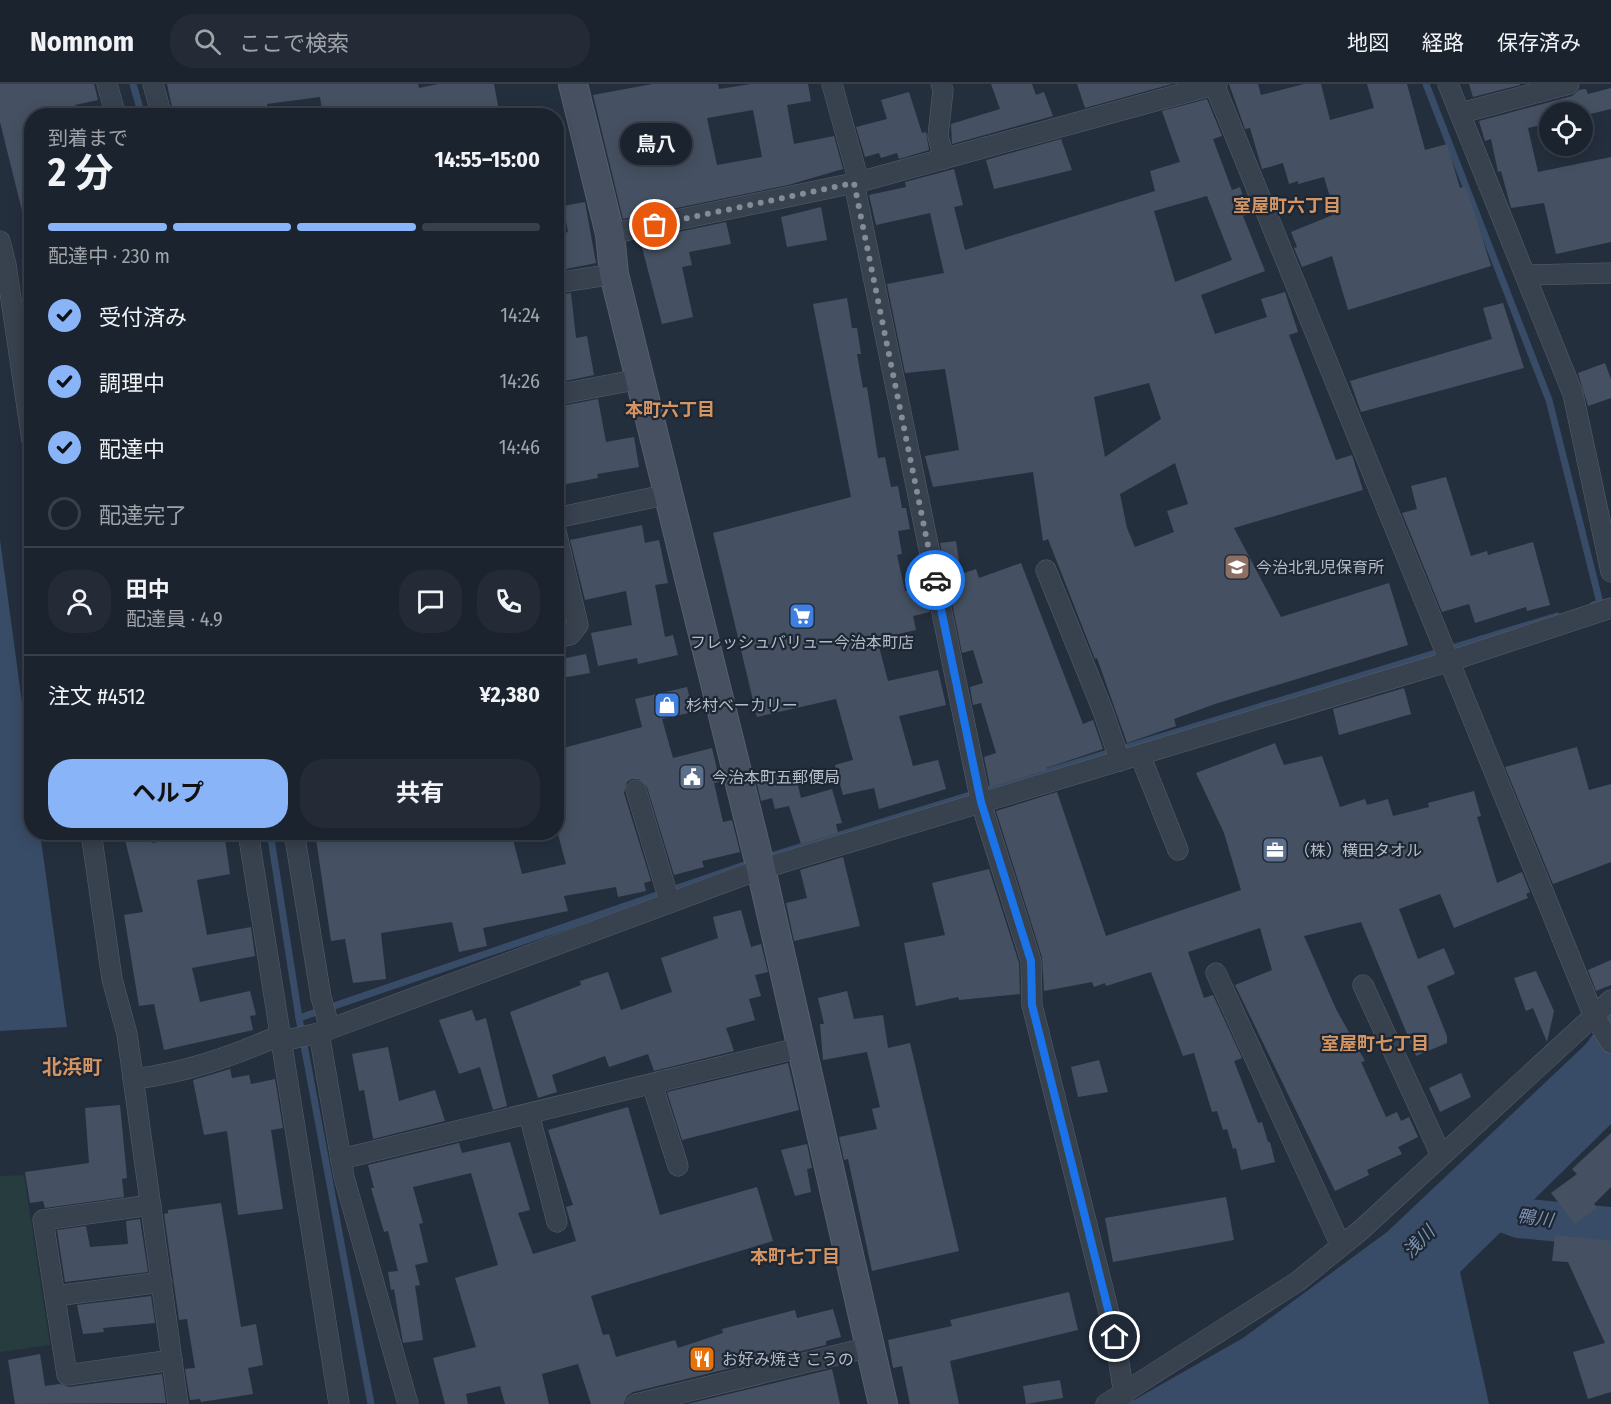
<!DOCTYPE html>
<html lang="ja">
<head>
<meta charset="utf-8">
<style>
	body { margin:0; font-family:"Fira Sans Condensed","Noto Sans JP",sans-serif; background:#242b36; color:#f1f3f6; height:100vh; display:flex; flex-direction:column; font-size:22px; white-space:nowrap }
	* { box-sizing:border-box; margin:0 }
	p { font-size:20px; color:#a0a4aa }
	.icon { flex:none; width:33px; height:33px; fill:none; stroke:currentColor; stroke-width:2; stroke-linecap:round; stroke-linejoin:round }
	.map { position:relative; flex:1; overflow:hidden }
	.panel { position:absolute; left:24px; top:24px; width:540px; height:732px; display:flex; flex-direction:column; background:#1b232e; border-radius:24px; box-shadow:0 3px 15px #0003,0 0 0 2px #39404a }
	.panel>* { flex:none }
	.buttons { position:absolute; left:1539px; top:18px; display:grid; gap:12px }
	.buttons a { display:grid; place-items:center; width:54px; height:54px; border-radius:50%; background:#1b232e; box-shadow:0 3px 15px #0003,0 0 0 2px #39404a; font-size:30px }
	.pin { position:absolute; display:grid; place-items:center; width:51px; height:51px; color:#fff; margin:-26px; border:3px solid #fff; border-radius:50%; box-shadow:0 2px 6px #0007 }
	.courier { position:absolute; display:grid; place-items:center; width:60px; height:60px; margin:-30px; border:4px solid #1a73e8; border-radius:50%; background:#fff; color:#222; box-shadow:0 2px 8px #0007 }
	.bubble { position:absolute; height:42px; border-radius:21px; background:#1b232e; box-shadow:0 3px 15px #0003,0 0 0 2px #39404a; font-size:20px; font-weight:700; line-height:42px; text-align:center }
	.headline em { font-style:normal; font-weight:700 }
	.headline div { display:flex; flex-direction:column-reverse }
	.headline { display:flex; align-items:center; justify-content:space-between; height:102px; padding:0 24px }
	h1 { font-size:39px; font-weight:700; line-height:45px }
	.bar { display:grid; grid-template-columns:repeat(4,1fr); gap:9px 6px; align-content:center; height:72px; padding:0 24px }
	.bar i { height:8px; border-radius:4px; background:#39404a }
	.bar .selected { background:#8ab4f8 }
	.bar p { grid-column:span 4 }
	.line { display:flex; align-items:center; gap:15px; padding:0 24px; border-top:2px solid #39404a }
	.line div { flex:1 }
	.round { display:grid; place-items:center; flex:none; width:63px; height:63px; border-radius:24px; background:#242b36 }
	ol { padding:0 24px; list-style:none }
	li { display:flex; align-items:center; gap:18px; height:66px }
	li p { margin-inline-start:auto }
	li .icon { padding:6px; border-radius:50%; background:#8ab4f8; color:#111; stroke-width:4 }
	li:last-child { color:#a0a4aa }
	li i { width:33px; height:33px; border:3px solid #39404a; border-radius:50% }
	.button { display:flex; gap:12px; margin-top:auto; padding:12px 24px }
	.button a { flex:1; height:69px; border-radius:24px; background:#8ab4f8; color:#111; font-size:24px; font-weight:700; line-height:69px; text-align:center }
	.button a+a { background:#242b36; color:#f1f3f6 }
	header { display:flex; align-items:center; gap:36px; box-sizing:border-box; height:84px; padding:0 30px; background:#1b232e; border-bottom:2px solid #39404a }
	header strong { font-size:28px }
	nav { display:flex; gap:33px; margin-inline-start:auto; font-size:21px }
	.search { width:420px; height:54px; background:#242b36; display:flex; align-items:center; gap:15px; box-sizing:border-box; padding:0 21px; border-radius:24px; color:#a0a4aa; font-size:22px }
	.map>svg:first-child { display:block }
</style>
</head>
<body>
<header>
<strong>Nomnom</strong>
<div class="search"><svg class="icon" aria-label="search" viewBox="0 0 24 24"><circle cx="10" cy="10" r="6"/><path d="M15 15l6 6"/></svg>ここで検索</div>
<nav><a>地図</a><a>経路</a><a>保存済み</a></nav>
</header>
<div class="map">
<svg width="1611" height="1320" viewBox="0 0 1611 1320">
	<rect width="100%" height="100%" fill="#242f3e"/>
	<path fill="#263c3f" d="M24,1091L50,1261L0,1268V1092Z"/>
	<g fill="#394c67">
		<path d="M0,456L31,685L32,748L40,749L67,943L0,947Z"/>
		<path d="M1611,926V1040L1460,1188L1489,1320H1127L1243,1254L1387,1148L1586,960Z"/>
	</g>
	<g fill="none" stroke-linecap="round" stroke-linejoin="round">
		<g stroke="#394c67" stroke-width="7">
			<path d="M133,0L142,32"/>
			<path d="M1426,0L1549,316L1600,519L1593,521"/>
			<path d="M270,748L299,934L371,1320"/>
			<path d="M764,774L1557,532"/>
			<path d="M299,934L753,778"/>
		</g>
		<path stroke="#394c67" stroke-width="40" d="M1463,1114L1519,1134L1611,1143"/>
	</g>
	<g fill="#455162" fill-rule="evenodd">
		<path d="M0,0H94L98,16L75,21L79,32H32V139H25L0,38Z"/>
		<path d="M167,0H418L419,4L438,0H494L500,32H465L464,23L415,32H323L320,13L267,20L268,27L247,32H174Z"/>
		<path d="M652,0H718L719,5L751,0H808L811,17L787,21L794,60L834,52L843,85L788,101L623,135L593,11ZM753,26L762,73L717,81L707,34Z"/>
		<path d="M991,0H1032L1036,11L1044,8L1053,32L952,60L951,40L1000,25Z"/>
		<path d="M1077,0H1172L1085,24Z"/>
		<path d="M1229,0H1258L1261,11L1304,0H1321L1330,36L1374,24L1367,0H1407L1425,66L1447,60L1460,104L1466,102L1491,182L1348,226L1332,172L1302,183L1294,164L1297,163L1291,148L1335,130L1324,93L1298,100V97L1289,100L1283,79L1262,85L1250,44L1245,45Z"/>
		<path d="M1469,0H1520V1L1473,13Z"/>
		<path d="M1611,4V25L1582,32V28H1550V39L1528,44L1538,88L1611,73V158L1556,170L1544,119L1511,124L1501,87L1498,88L1491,55L1485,57L1479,37L1572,12L1579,6L1586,5L1588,10Z"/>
		<path d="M909,8L922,49L926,48L929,66L899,75L897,69L881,74L879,69L865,73L856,43L887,35L881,16Z"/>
		<path d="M1207,15L1222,52L1213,55L1232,106L1240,103L1249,130L1243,132L1265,187L1201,211L1215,250L1267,233L1261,215L1285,208L1298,248L1289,251L1336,376L1352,371L1363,406L1234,444L1281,533L1389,499L1408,561L1215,620L1174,635L1176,642L1127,659L1097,574L1095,575L1048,455L1043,457L1033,388L933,403L925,372L959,366L945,285L905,289L887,200L944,189L939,168L930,129L876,141L869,111L906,103L905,98L954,85L963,121L954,123L965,166L1155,107L1150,87L1180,78L1162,27ZM1207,112L1232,176L1175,198L1154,127ZM1149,299L1161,335L1105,373L1094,313ZM1175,379L1188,420L1167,427L1174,448L1135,463L1127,444L1120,410Z"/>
		<path d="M1061,55L1072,86L994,105L986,76Z"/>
		<path d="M585,118L596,179L556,187V151L568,148L563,122Z"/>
		<path d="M821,123L827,156L787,163L781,133Z"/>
		<path d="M726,138L731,160L689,168L692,181L682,183L693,233L662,240L640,156Z"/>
		<path d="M571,209L576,254L587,252L594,291L556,299V211Z"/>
		<path d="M847,214L852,244H857L861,270H857L863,304L867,303L878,374L885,373L891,403L898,402L902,424H906L910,445L898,447L902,470L897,471L905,507L924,502L930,528L913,532L916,546L877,555L888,597L938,586L946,621L899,632L913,682L938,676L946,705L879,725L874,704L843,711L835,681L853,676L836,615L757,633L713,449L851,413L813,220Z"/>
		<path d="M1503,219L1524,284L1361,328L1350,297L1492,255L1483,224Z"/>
		<path d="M1605,279L1611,295V314L1588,322L1578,289Z"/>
		<path d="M598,315L606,358L634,353L639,383L597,390L598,394L556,402V323Z"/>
		<path d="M1446,393L1471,472L1487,467L1488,471L1533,458L1550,521L1527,527L1526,523L1475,539L1469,520L1442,528L1402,429L1417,425L1411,402Z"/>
		<path d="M642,441L645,459L659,456L668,499L655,501L665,553L673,551L678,571L638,580L637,574L598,582L591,549L632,541L626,507L585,516L570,456Z"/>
		<path d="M956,457L961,490L976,485L979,494L1021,479L1083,640L1093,636L1103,665L1046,684L1047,686L990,703L984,673L996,669L981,619L973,621L970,603L983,599L973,566L962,569L940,459Z"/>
		<path d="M586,570L590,589L556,595V576Z"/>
		<path d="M687,603L693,628L662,635L673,674L712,664L720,698L714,699L723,738L732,736L740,768L702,777L704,783L674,791L647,703L639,695H632L627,698L624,709L651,797L644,799L646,807L618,813L616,803L564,812L568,827L483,844L487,862L459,868L452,838L381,849L386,895L353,899L345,855L331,857L315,748H511L522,790L566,780L556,743V666L642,643L635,615Z"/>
		<path d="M1404,604L1411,630L1339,651L1333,625Z"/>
		<path d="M1275,659L1284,681L1322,672L1340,723L1365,715L1367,721L1388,715L1393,732L1429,723L1428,719L1474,707L1481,732L1477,733L1497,799L1522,788L1530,808L1526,810L1528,814L1454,844L1440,810L1399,825L1418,875L1444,864L1455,890L1427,902L1447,952V959L1416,972L1361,838L1304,852L1336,925L1365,977L1361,978L1386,1033L1397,1028L1401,1037L1409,1033L1418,1053L1398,1063L1402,1070L1367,1086L1369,1091L1335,1107L1235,901L1272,886L1260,844L1188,868L1204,914L1213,911L1242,974L1234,977L1258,1039L1262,1038L1268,1058H1270L1275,1078L1241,1086L1236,1064L1233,1065L1227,1045L1223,1046L1217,1027L1212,1028L1194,969L1183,972L1151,888L1106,902L1105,899L1094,903L1092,898L1044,907L1042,873L996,727L1057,708L1106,852L1241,806L1224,749L1196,689Z"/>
		<path d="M1577,663L1589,706L1611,700V778L1553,800L1505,683Z"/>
		<path d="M781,689L782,693L795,690L801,714L832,705L842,739L836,740L838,749L801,760L789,722L775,725L772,714L761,717L756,696Z"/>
		<path d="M123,748H149L152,759L188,753L187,748H224L230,790L197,796L207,851L251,843L255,872L192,884L200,918L250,907L256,931L250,932L253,946L164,966L154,920L139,922L124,831L143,828Z"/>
		<path d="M843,773L860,842L794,857L786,819L807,814L800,786Z"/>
		<path d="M989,785L1019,879L1020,910L959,916L958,913L916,922L904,859L945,851L932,799Z"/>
		<path d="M741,826L751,863L761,860L768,888L755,891L761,912L749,915L755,936L726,944L734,967L654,987L648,970L609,983L605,972L552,991L557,1008L538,1014L510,928L581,901L580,897L608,888L621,926L672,908L661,874L718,854L713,833Z"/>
		<path d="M1611,876V901L1596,907L1588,886Z"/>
		<path d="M1536,887L1554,927L1547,958L1533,924L1526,927L1514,894Z"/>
		<path d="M847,907L854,935L883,931L888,964L910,959L959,1167L872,1187L848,1075L844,1076L839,1053L877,1045L872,1025L880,1023L867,968L823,976L820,940H824L818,914Z"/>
		<path d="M472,926L476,937L486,934L507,1022L493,1026L480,983L459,990L439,936Z"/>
		<path d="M388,963L399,1017L435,1006L445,1037L373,1055L364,1006L359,1007L352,970Z"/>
		<path d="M1099,976L1108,1008L1078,1013L1071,983Z"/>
		<path d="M788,979L799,1026L682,1056L667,1008Z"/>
		<path d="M230,985L232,994L249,991L251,1000L275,995L283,1044L271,1046L283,1125L238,1131L227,1047L204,1051L193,996Z"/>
		<path d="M1461,989L1471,1013L1440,1028L1429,1004Z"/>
		<path d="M120,1021L127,1094L122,1095L124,1113L45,1124L43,1117L30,1119L25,1088L89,1079L85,1024Z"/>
		<path d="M628,1023L660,1131L757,1103L773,1157L591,1212L603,1251L609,1250L616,1273L675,1256L678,1264L723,1249L722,1245L795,1226L797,1234L833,1225L841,1253L826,1257V1261L633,1308L627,1312L624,1320H591L578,1280L542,1290L549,1320H505L500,1302L466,1310L468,1320H445L433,1274L476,1263L455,1194L498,1181L471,1089L413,1103L423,1139L419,1140L428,1178L415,1181L420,1201L415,1202L423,1256L403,1259L394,1205L391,1206L388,1188L398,1187L388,1147L384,1148L371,1104H374L368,1081L459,1059L462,1069L510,1058L530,1126L518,1129L533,1170L576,1157L566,1123L573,1121L548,1046Z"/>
		<path d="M1611,1049V1103L1594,1120L1597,1124L1575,1140L1551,1109L1577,1090L1572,1085Z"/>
		<path d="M807,1060L812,1084L807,1085L811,1108L795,1112L781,1066Z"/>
		<path d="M1226,1113L1234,1156L1113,1178L1105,1134Z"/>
		<path d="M221,1119L241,1243L256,1240L263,1281L248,1284L253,1310L201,1318L200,1315L190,1316L185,1285L195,1284L187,1235L179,1236L164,1130L168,1129V1126Z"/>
		<path d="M140,1135L148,1188L65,1198L57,1146L86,1142L90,1163L128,1160L126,1137Z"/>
		<path d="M1555,1151L1611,1157V1308L1588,1315L1573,1268L1605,1259L1568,1178L1552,1177Z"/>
		<path d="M1069,1208L1078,1246L950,1277L959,1320H910L902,1282L893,1284L888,1256L952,1242L950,1236Z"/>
		<path d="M151,1212L155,1239L103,1244L104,1248L83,1250L77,1221Z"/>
		<path d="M40,1270L45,1302L60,1300L69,1303L162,1290L166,1319L15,1320L8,1276Z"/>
		<path d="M832,1285L840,1320H687Z"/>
		<path d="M1060,1296L1063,1314L1026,1320L1023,1302Z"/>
	</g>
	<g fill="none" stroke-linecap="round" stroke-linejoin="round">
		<g stroke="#565f6c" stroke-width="21">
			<g id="street">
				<path d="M107,0L116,32"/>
				<path d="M153,0L162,32"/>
				<path d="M832,0L859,98"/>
				<path d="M941,0L943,6L938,52L944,75"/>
				<path d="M1214,0L1593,930L1611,959"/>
				<path d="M1448,0L1573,310L1611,488"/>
				<path d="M1461,29L1569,0"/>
				<path d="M854,99L981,719L1031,877L1032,921L1115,1253L1124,1311"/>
				<path d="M610,150L859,98L1217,0"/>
				<path d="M0,157L6,181L32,357"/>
				<path d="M1527,191L1611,189"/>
				<path d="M556,199L614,190"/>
				<path d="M556,311L640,295"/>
				<path d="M556,434L669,410"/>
				<path d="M556,447L578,541L570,551L556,554"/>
				<path d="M1046,486L1103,627L1120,677"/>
				<path d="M1140,671L1178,766"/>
				<path d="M636,706L670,819"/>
				<path d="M91,748L112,895L127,950L178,1320"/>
				<path d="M248,748L339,1320"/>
				<path d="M294,748L321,913L330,945"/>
				<path d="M1216,889L1341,1162"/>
				<path d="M1363,901L1441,1071"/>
				<path d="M319,949L344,1093L408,1320"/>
				<path d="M282,957L319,949L761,785L1447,578L1611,524"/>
				<path d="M133,995C186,989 232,972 281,951"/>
				<path d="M652,1000L678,1082"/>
				<path d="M529,1030L557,1138"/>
				<path d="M341,1075L802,963"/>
				<path d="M151,1121L43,1136L67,1291L172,1276"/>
				<path d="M55,1212L162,1198"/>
				<path d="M636,1320L870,1263"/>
				<path d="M1106,1320L1297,1198L1361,1146L1611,916"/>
			</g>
		</g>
		<g stroke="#565f6c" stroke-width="30">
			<path id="secondary" d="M573,0L610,150L614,190L761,785L883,1320"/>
		</g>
		<use href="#street" stroke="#38414e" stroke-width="20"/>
		<use href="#secondary" stroke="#465061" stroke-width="28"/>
	</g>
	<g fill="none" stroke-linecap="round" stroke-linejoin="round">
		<path stroke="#828b98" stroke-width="6" stroke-dasharray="0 10.8" d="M655,141L854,99L935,496"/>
		<path stroke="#1a73e8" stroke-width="8" d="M935,496L981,718L1031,877L1032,921L1115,1253"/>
	</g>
	<defs>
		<g id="school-square" transform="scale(1.35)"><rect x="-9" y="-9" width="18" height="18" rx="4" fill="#8d6e63" stroke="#1d2633"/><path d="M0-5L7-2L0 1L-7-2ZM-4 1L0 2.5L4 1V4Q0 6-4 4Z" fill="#fff"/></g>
		<g id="supermarket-square" transform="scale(1.35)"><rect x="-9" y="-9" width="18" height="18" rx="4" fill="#3f7fe0" stroke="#1d2633"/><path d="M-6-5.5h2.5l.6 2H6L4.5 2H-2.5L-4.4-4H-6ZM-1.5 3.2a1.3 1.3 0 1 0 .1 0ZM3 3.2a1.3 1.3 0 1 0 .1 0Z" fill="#fff"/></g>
		<g id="shop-square" transform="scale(1.35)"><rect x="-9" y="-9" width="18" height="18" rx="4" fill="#3f7fe0" stroke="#1d2633"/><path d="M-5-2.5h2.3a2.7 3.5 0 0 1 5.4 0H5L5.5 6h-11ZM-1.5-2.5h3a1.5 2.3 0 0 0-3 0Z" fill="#fff"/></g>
		<g id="civic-square" transform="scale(1.35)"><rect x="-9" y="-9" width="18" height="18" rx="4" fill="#5c6f8a" stroke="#1d2633"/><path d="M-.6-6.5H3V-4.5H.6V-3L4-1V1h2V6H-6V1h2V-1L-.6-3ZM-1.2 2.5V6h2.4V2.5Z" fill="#fff"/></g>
		<g id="office-square" transform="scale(1.35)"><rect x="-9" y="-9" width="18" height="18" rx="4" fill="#5c6f8a" stroke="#1d2633"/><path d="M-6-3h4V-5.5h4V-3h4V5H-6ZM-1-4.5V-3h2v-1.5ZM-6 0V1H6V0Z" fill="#fff"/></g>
		<g id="restaurant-square" transform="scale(1.35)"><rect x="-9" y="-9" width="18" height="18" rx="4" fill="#e8710a" stroke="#1d2633"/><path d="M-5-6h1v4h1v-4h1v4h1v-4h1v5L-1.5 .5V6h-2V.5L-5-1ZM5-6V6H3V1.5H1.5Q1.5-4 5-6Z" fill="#fff"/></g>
	</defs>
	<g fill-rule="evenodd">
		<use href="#school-square" x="1237" y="483"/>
		<use href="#supermarket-square" x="802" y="532"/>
		<use href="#shop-square" x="667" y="621"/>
		<use href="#civic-square" x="692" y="693"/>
		<use href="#office-square" x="1275" y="766"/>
		<use href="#restaurant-square" x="702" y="1275"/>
	</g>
	<g text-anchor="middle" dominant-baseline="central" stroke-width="4.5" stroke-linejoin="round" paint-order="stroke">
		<g font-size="16" fill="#b4bcc9" stroke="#1d2633" text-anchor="start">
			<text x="1256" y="483">今治北乳児保育所</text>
			<text x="802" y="558" text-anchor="middle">フレッシュバリュー今治本町店</text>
			<text x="686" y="621">杉村ベーカリー</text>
			<text x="712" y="693">今治本町五郵便局</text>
			<text x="1294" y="766">（株）横田タオル</text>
			<text x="722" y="1275">お好み焼き こうの</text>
		</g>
		<g font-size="18" font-weight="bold" fill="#d59563" stroke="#1d2633">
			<text x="1287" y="122">室屋町六丁目</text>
			<text x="670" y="326">本町六丁目</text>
			<text x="1375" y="960">室屋町七丁目</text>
			<text x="795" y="1173">本町七丁目</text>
		</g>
		<g font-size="18" font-style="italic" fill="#7c92b1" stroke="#1d2633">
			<text transform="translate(1535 1134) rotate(8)">鴨川</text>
			<text transform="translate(1419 1158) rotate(-46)">浅川</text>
		</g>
		<g font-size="20" font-weight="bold" fill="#d59563" stroke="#1d2633">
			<text x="72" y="983">北浜町</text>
		</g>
	</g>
</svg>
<div class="buttons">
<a><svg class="icon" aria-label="locate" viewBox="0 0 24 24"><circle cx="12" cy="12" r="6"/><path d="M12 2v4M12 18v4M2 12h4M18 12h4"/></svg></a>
</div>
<div class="pin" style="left:655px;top:141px;background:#ea580c"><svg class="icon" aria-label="bag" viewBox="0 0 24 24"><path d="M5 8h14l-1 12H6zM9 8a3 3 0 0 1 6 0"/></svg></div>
<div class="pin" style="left:1115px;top:1253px;background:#1f2937"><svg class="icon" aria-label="home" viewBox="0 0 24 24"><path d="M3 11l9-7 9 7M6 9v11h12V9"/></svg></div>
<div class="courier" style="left:935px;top:496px"><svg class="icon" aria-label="car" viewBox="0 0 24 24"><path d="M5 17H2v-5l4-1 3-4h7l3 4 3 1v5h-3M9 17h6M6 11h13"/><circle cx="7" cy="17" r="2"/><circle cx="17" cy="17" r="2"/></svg></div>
<div class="bubble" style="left:620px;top:39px;width:72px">鳥八</div>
<section class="panel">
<div class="headline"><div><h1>2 分</h1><p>到着まで</p></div><em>14:55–15:00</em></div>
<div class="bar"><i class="selected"></i><i class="selected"></i><i class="selected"></i><i></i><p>配達中 · 230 m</p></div>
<ol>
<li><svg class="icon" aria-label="check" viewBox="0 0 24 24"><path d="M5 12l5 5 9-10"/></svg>受付済み<p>14:24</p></li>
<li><svg class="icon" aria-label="check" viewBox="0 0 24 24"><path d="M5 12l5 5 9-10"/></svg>調理中<p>14:26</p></li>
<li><svg class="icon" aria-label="check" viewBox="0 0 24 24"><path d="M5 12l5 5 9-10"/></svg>配達中<p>14:46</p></li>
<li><i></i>配達完了</li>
</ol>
<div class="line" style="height:108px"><a class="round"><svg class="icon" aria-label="person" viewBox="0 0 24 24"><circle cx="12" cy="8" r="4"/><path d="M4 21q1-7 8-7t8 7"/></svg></a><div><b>田中</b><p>配達員 · 4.9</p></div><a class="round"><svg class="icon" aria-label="chat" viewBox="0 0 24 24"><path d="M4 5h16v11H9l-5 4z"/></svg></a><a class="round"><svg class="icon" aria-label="phone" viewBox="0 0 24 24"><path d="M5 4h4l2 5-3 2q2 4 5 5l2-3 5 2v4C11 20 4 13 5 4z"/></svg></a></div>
<div class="line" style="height:78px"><div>注文 #4512</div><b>¥2,380</b></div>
<div class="button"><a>ヘルプ</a><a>共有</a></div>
</section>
</div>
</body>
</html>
